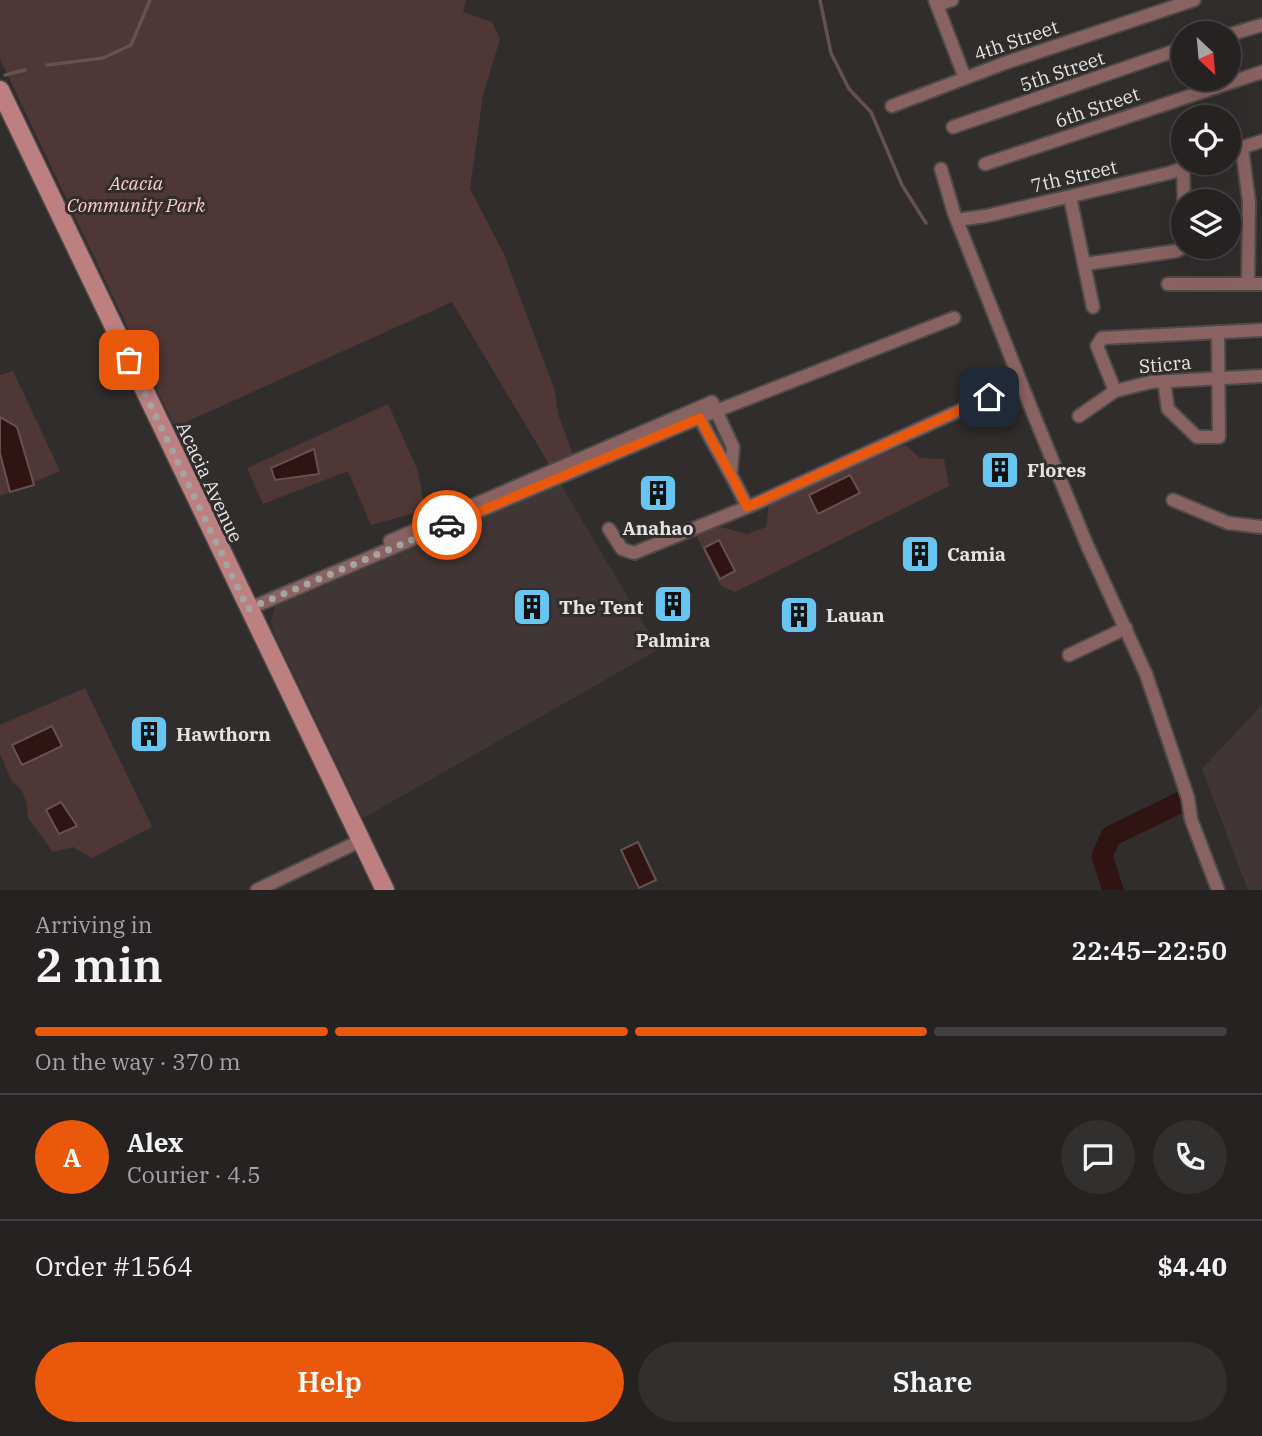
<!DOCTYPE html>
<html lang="en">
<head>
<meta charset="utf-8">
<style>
	body { margin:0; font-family:"IBM Plex Serif",serif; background:#322f2f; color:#f1f3f6; height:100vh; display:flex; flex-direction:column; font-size:26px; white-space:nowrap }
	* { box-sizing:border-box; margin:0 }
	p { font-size:23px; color:#a4a4a5 }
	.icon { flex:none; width:38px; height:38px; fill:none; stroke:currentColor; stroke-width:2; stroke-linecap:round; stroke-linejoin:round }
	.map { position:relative; height:890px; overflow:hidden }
	.sheet { display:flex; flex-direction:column; background:#262222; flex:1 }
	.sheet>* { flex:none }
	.needle { width:46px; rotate:154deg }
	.buttons { position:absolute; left:1171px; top:21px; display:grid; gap:14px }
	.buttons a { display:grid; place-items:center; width:70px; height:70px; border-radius:50%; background:#262222; box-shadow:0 7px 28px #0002,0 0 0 2px #423f40; font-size:35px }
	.pin { position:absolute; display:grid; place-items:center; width:60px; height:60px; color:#fff; margin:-30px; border-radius:14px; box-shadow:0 4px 10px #0006 }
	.courier { position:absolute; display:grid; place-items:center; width:70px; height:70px; margin:-35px; border:5px solid #ea580c; border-radius:50%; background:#fff; color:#222; box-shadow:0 2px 9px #0007 }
	.head em { font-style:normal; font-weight:600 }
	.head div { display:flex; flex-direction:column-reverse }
	.head { display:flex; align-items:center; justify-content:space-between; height:119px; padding:0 35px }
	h1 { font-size:46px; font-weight:600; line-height:52px }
	.bar { display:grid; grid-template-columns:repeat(4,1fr); gap:10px 7px; align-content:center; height:84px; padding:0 35px }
	.bar i { height:9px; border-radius:5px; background:#423f40 }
	.bar .on { background:#ea580c }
	.bar p { grid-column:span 4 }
	.line { display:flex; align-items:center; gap:18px; padding:0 35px; border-top:2px solid #423f40 }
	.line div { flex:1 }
	.round { display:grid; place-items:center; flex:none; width:74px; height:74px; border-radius:37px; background:#322f2f }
	.action { display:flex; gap:14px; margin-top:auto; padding:14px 35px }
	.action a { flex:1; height:80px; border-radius:42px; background:#ea580c; color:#fff; font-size:28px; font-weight:600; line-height:80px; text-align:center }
	.action a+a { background:#322f2f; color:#f1f3f6 }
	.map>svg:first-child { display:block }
</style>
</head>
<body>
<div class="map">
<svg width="1262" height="890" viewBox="0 0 1262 890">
	<rect width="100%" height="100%" fill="#322d2d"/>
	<g fill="#403635">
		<path d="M561,485L659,649L363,818L274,633L271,622L275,607Z"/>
		<path d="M1262,705V890H1248L1202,769Z"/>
	</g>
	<g fill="#4e3736">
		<path d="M0,0H466L463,12L492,22L500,39L483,95L470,189L504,254L555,391L558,414L573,454L549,464L452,302L175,427L0,59Z"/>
		<path d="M13,371L60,471L0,496V375Z"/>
		<path d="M388,404L418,471L425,510L371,525L348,471L263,504L247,468Z"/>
		<path d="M905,445L920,458L944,459L949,486L735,592L721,586L696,535L721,527L747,534L766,527L769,502Z"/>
		<path d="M85,688L152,827L92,858L73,847L53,852L28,818L27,803L21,789L12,782L0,754V725Z"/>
	</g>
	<g fill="#301313" stroke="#665151" stroke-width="2">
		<path d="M0,417L17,427L34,485L10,492L0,453Z"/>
		<path d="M314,449L319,474L275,480L271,468Z"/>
		<path d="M850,475L860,493L818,514L809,495Z"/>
		<path d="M719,540L735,571L720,579L704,548Z"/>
		<path d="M52,726L62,746L22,765L12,745Z"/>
		<path d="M61,802L77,826L59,834L46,810Z"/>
		<path d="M638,842L656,880L639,888L621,850Z"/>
	</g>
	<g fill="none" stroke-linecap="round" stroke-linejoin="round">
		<g stroke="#665151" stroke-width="3.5">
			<path d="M820,0L831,53L849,89L871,112L902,185L926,223"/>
			<path d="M47,65L103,58L131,45L150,0"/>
			<path d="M5,75L25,70"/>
		</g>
		<path stroke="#301313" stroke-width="21" d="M1113,890L1102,856L1111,836L1183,801"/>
		<g stroke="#4f4a4a" stroke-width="16">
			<g id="street">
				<path d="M935,0L965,78"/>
				<path d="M937,5L952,0"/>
				<path d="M1228,35L1262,25"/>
				<path d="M892,106L1005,63L1194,0"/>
				<path d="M953,127L1183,48"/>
				<path d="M1242,148L1249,202L1248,283"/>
				<path d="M1228,152L1262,141"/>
				<path d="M985,164L1262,72"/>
				<path d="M1183,168L1184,201"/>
				<path d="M941,169L954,213L1031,408L1087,545L1146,674L1188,798L1191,819L1218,890"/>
				<path d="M1070,197L1093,307"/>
				<path d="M957,220L986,216L1169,173L1199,163"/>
				<path d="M1085,264L1176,251L1184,247"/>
				<path d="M1168,284H1262"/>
				<path d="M1164,381L1168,409L1197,437H1219L1218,332"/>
				<path d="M1115,391L1097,346L1102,338L1262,330"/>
				<path d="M1079,416L1115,391L1151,382L1262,376"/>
				<path d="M700,418C715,449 733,475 747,507"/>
				<path d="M1173,500L1228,523L1262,527"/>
				<path d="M609,529L622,549L634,553L757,503L989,397"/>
				<path d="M390,541L712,402L733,447L731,471"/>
				<path d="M248,609L716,411L954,318"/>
				<path d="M1069,655L1126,628"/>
				<path d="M257,890L360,841"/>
			</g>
		</g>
		<g stroke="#4f4a4a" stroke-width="21">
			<path id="secondary" d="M0,90L385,890"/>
		</g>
		<use href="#street" stroke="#896362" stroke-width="12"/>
		<use href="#secondary" stroke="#bb807f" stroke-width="18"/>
	</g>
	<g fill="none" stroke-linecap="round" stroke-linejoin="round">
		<path stroke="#a6a3a3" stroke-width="7" stroke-dasharray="0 12.6" d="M129,360L248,609L447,525"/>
		<path stroke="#ea580c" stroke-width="9" d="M447,525L700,418C715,449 733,475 747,507L989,397"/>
	</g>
	<defs>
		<g id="building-square" transform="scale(2.0125)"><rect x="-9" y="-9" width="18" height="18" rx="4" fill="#68c4f0" stroke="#322d2d"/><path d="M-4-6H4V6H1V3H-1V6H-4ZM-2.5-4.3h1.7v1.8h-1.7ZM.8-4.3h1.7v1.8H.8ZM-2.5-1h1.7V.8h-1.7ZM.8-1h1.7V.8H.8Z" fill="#111"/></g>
	</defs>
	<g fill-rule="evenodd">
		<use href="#building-square" x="1000" y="470"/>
		<use href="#building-square" x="658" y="493"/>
		<use href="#building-square" x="920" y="554"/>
		<use href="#building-square" x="673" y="604"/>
		<use href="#building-square" x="532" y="607"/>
		<use href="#building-square" x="799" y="615"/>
		<use href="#building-square" x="149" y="734"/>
	</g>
	<g text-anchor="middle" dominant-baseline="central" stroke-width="6" stroke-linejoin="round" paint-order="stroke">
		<g font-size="19" fill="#e5e2e2" stroke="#322d2d">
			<text transform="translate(1016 40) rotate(-19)">4th Street</text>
			<text transform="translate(1062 71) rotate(-19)">5th Street</text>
			<text transform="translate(1097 107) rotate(-19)">6th Street</text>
			<text transform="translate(1074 176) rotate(-13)">7th Street</text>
			<text transform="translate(1165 364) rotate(-5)">Sticra</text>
			<text transform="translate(210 482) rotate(65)">Acacia Avenue</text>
		</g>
		<g font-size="19" font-style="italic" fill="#ffc8c6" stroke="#322d2d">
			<text x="136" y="183">Acacia<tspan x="136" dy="22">Community Park</tspan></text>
		</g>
		<g font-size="19" font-weight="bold" fill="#e5e2e2" stroke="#322d2d" text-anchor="start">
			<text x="1027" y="470">Flores</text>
			<text x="658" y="528" text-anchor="middle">Anahao</text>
			<text x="947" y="554">Camia</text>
			<text x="559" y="607">The Tent</text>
			<text x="826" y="615">Lauan</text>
			<text x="673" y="640" text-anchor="middle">Palmira</text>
			<text x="176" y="734">Hawthorn</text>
		</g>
	</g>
</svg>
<div class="buttons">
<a><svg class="needle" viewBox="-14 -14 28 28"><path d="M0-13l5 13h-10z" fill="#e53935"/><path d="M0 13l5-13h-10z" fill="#a4a4a5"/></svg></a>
<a><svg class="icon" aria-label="locate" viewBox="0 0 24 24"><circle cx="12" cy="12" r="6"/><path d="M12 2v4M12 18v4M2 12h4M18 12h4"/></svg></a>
<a><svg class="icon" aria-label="layers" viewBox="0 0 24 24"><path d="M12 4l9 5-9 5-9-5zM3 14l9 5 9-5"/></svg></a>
</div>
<div class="pin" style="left:129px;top:360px;background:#ea580c"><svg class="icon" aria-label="bag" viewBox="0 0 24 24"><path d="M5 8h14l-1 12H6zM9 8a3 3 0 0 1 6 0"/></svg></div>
<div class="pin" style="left:989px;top:397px;background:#1f2937"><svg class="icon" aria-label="home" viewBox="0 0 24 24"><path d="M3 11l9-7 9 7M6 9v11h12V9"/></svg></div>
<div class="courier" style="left:447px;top:525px"><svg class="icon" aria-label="car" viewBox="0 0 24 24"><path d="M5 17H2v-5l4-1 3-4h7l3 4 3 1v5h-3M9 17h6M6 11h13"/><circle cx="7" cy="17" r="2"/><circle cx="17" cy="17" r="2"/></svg></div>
</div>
<section class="sheet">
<div class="head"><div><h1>2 min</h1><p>Arriving in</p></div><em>22:45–22:50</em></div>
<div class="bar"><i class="on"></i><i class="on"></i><i class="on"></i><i></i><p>On the way · 370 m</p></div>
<div class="line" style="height:126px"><b class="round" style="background:#ea580c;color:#fff">A</b><div><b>Alex</b><p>Courier · 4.5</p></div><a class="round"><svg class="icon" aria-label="chat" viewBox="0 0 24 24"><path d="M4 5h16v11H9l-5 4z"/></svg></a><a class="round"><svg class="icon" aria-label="phone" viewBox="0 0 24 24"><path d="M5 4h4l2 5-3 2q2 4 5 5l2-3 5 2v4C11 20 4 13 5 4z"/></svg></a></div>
<div class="line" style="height:91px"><div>Order #1564</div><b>$4.40</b></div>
<div class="action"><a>Help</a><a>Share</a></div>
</section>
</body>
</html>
